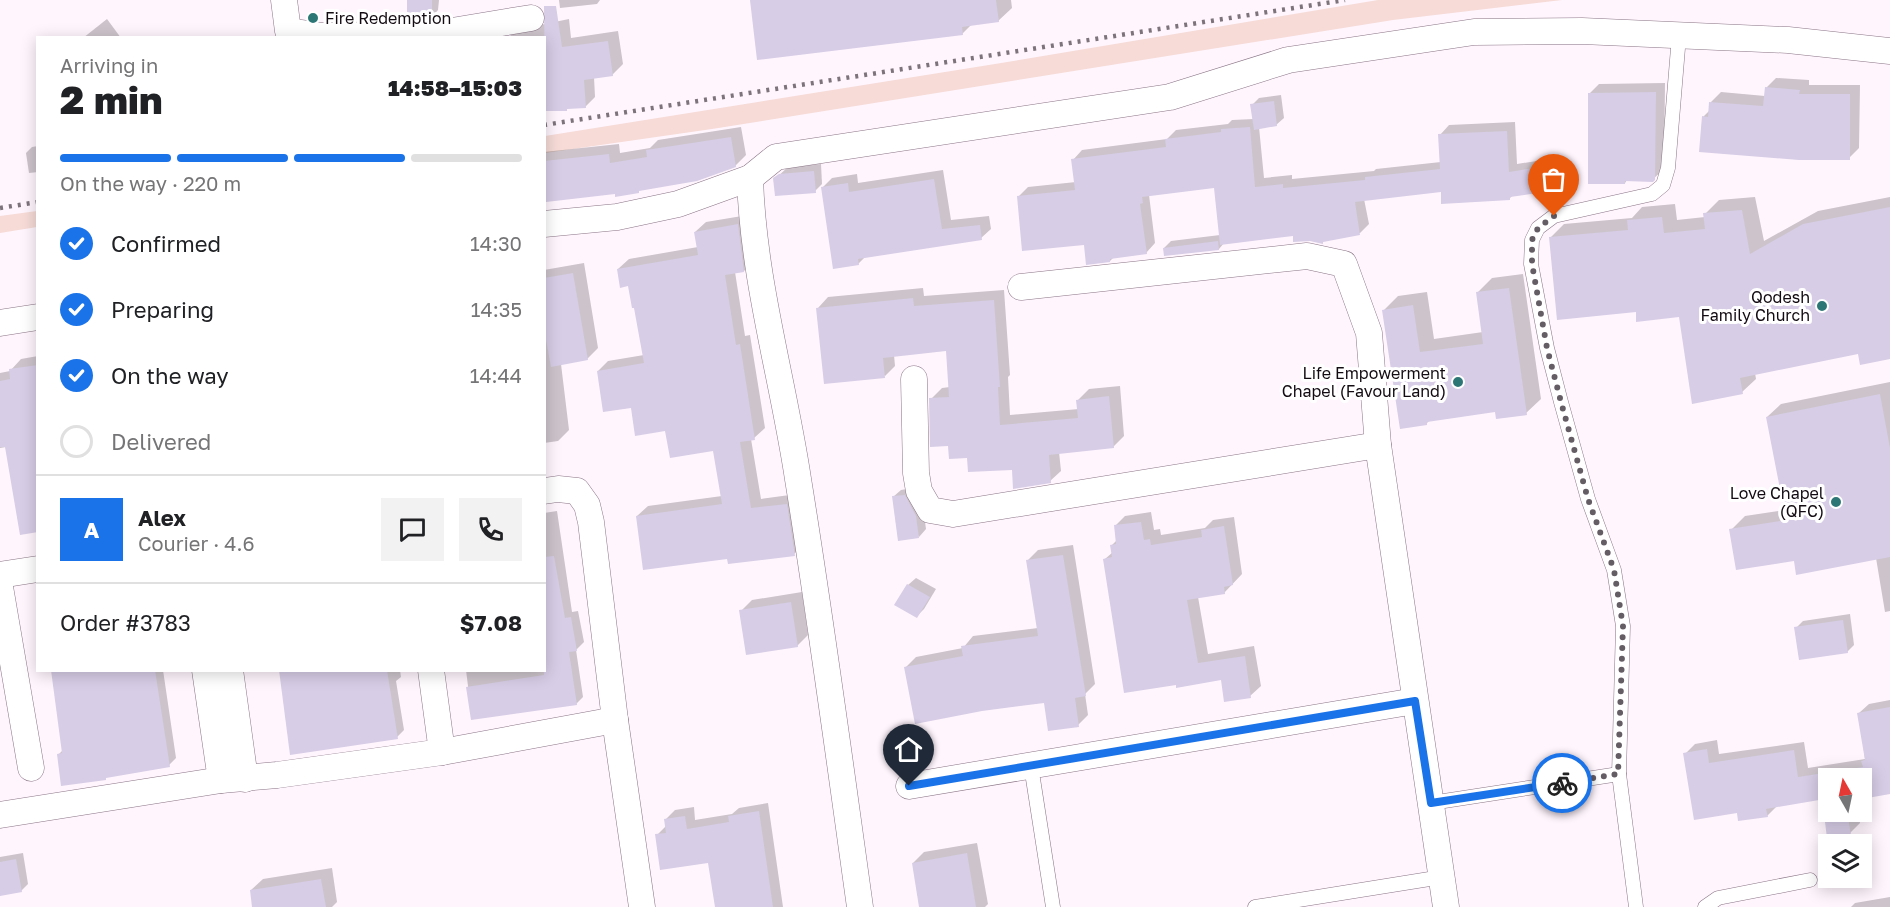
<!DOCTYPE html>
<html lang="en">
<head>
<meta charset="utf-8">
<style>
	body { margin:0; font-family:"Golos Text",sans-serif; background:#f2f2f2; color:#202124; height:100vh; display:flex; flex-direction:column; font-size:22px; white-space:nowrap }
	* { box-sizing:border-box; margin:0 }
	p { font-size:20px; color:#757577 }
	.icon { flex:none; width:33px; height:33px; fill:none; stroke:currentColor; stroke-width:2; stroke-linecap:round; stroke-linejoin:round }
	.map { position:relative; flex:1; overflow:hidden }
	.details { position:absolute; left:36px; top:36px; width:510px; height:636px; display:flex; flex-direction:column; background:#fff; border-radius:0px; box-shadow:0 3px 15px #0003 }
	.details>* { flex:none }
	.needle { width:39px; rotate:351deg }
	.controls { position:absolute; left:1818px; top:768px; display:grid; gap:12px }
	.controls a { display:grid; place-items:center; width:54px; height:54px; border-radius:0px; background:#fff; box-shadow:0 3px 15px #0003; font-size:30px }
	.pin { position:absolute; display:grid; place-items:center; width:51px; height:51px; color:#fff; margin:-62px -26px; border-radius:50% 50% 50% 0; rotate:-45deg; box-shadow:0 0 6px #0007 }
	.pin .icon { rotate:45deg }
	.courier { position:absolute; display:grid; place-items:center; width:60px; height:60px; margin:-30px; border:4px solid #1a73e8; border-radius:50%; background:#fff; color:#222; box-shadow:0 2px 8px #0007 }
	.overview em { font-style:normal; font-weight:800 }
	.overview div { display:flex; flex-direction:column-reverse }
	.overview { display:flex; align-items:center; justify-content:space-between; height:102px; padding:0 24px }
	h1 { font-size:39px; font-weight:800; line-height:45px }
	.bar { display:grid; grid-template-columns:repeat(4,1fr); gap:9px 6px; align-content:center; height:72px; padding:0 24px }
	.bar i { height:8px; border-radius:4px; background:#e0e0e0 }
	.bar .selected { background:#1a73e8 }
	.bar p { grid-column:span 4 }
	.line { display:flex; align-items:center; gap:15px; padding:0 24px; border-top:2px solid #e0e0e0 }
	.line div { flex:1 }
	.round { display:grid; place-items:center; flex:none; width:63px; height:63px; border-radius:0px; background:#f2f2f2 }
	ol { padding:0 24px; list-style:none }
	li { display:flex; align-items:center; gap:18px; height:66px }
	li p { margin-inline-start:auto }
	li .icon { padding:6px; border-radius:50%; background:#1a73e8; color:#fff; stroke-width:4 }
	li:last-child { color:#757577 }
	li i { width:33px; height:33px; border:3px solid #e0e0e0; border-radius:50% }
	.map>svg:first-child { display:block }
</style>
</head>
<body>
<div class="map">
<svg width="1890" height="907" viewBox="0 0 1890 907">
	<rect width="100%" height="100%" fill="#fff5fd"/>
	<g fill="#f6dbd7">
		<path d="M1378,0H1562L1393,20L712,129L545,153V136L995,64Z"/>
		<path d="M37,211V227L0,233V216Z"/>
	</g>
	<g fill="#0003">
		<path d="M409,0H439L438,10L431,18Z"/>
		<path d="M559,0H600L597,4L560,8Z"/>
		<path d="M751,0H1011L1012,8L998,21L972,24L962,34Z"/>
		<path d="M107,19L121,38H83Z"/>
		<path d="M569,19L571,38L618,31L623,64L612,75L594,77L595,97L585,107L544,95V38H508L516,30Z"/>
		<path d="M1776,78L1809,80V85H1860L1859,148L1849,158L1703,117L1710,110L1711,102L1721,92L1765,96L1766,88Z"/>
		<path d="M1665,83L1664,169L1652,180H1627L1625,183L1590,93L1599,84Z"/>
		<path d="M1281,95L1284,118L1276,125L1259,127L1264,178L1292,175V179L1374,171L1376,169L1441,162L1440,135L1449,125L1515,122L1517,164L1543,160L1547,182L1537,191L1513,195L1509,199L1442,191L1364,199L1369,224L1360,233L1294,235L1224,243L1219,249L1164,248L1171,241L1220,235L1215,186L1149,195L1155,243L1146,253L1114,257L1110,261L1019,196L1028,187L1076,182L1073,160L1082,150L1167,139L1176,130L1228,124L1232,120L1254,119L1252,105L1259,98Z"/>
		<path d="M741,127L746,155L735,166L616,193L547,200L544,203V152L619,144L620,153L650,148L658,140Z"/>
		<path d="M38,146V172L29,173L26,153L32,147Z"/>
		<path d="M821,164L822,184L815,191L775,179L788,167Z"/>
		<path d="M943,170L951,220L989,216L991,229L981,238L865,257L858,264L823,187L832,178L857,174L858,183Z"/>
		<path d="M1755,197L1764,241L1818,211L1890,197V357L1859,353L1755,373L1756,379L1742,392L1681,316L1637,310L1550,238L1564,224L1632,218L1642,207L1675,204L1677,220L1705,217V214L1719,200Z"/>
		<path d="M748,215L754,260L744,271L735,272L745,336L750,335L765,428L754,438L751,439L761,499L797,494L804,544L794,554L728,558L637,516L648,506L722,496L715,449L666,429L632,406L598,371L608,361L644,355L630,285L618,269L629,259L698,247L695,232L706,222Z"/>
		<path d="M584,263L598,348L587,359L561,364L569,430L558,441L544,443V270Z"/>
		<path d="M1523,274L1541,399L1526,413L1496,410L1430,420L1426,424L1384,310L1398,296L1427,292L1434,339L1483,332L1477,293L1492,278Z"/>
		<path d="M923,288L924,296L1004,290L1010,375L1008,377L1010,415L1079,409L1078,400L1089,389L1120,386L1124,436L1113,447L1059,452L1061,471L1050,481L1013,468L969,456L949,444L931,399L942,388L950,387L947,350L894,355L895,366L885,376L818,308L828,297Z"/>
		<path d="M38,356V530L6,447L0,448V373L10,371L21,359Z"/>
		<path d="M1890,382V611L1885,612L1876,558L1795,559L1731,530L1745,516L1785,510L1767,417L1781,404Z"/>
		<path d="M912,488L923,508L926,529L919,537L893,497L901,490Z"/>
		<path d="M557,511L572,612L578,611L584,642L576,650L583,697L576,704L472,718L466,670H544V513Z"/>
		<path d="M1151,512L1154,530L1160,529L1161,535L1205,528L1213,520L1234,517L1242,574L1224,593L1198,597L1208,654L1254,646L1261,686L1250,696L1222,679L1178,686L1105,559L1113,552L1112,545L1117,540L1115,526L1125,516Z"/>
		<path d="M1073,545L1095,684L1085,694L1088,715L1078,725L1046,702L906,667L916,657L963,648L973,636L1038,628L1028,560L1038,550Z"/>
		<path d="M916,578L936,589L924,609L916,617L896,605L908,585Z"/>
		<path d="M802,592L808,635L797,646L741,611L752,600Z"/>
		<path d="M1850,614L1854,645L1847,652L1796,628L1803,621Z"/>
		<path d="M52,670H163L176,758L169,765L59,754L63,750Z"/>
		<path d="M280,670H400L401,677L396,681L404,730L397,737Z"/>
		<path d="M1890,700V792L1862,797V778H1828V812H1858L1860,823L1850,833L1825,813L1821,799L1777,806L1767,816L1738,811L1685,754L1695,744L1717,740L1719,754L1804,742L1808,768L1865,759L1859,713L1869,704Z"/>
		<path d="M768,803L783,907H716L709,862L657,835L666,826V819L675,810L694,807L695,820L732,814L739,808Z"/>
		<path d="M977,843L988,904L985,907H921L913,863L924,852Z"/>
		<path d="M23,853L28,884L21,891L0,895V857Z"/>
		<path d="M332,868L337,902L332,907H254L251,890L263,879Z"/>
		<path d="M1890,897V907H1851L1855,903Z"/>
	</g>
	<g fill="#d7cde6">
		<rect x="407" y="0" width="25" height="19"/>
		<path d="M750,0H996L999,22L962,27L963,35L757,60Z"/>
		<path d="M544,6H556L562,47L608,41L613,76L584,80L586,108L567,109V111H545Z"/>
		<path d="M1765,87L1800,90L1799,94H1850V160H1799L1699,152L1702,116L1708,117L1709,102L1763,106Z"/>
		<path d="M1656,92L1655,180L1653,182L1625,181V184H1588V93Z"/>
		<path d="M1274,101L1277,126L1254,130L1250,104Z"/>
		<path d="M1250,127L1255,187L1283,184V188L1365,180V177L1440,169L1438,134L1507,131L1509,172L1534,168L1538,193L1510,197V200L1441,204V192L1355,202L1360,235L1323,242V244L1310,241L1293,242V236L1220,245L1214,188L1142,197L1143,203L1140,204L1147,254L1110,259V262L1086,265L1084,245L1022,251L1017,196L1075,190L1071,159L1166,147L1165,139L1221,132V129Z"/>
		<path d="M731,137L736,167L697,181L639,191V193L615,197V194L546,202L544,161L609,154L610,163L647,157L646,150Z"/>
		<path d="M814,171L816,193L775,196L773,178L779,174Z"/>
		<path d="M934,179L942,229L980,225L982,240L858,259L859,265L833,269L821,187L848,183L849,192Z"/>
		<path d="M1890,207V359L1860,365L1858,354L1740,378L1743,394L1692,404L1679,317L1636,322V312L1557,320L1549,237L1628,230L1627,220L1662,217L1664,233L1705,229L1703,213L1742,210L1750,254L1803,224Z"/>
		<path d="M738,224L744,272L725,275L736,345L740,344L755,440L740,442L751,508L787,504L795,556L728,564L727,559L643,570L636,516L722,504L713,451L670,458L665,431L635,436L631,408L603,412L597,371L644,363L634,308H632L628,286L620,288L617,269L698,255L694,232Z"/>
		<path d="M1218,241L1219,250L1164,256L1163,248Z"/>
		<path d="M573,273L588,360L551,367L544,329V278Z"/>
		<path d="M1509,288L1527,415L1496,419L1495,412L1427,422V425L1400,429L1382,310L1413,305L1420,352L1483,344L1476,292Z"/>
		<path d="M913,298L914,306L994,300L1000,387H998L1000,425L1078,418L1076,400L1109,396L1114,448L1049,455L1051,483L1013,489L1012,470L968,472L967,458L949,459L948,446L930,447L929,398L949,397L946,351L883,358L885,378L824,384L816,308Z"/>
		<path d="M38,365V532L20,535L5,447H0V381L10,379L9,369Z"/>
		<path d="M1880,394L1890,448V557L1796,575L1794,561L1736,570L1729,529L1786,520L1766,417Z"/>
		<path d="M905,495L916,516L919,538L898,541L892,496Z"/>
		<path d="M1141,522L1144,540L1150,539L1151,545L1202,537L1201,530L1224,526L1233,585L1224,587L1225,594L1187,600L1198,663L1245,656L1251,698L1224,702L1221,680L1176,688V685L1124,693L1103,559L1112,557L1110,545L1116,544L1114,525Z"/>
		<path d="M1063,555L1086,696L1075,698L1079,727L1048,731L1044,703L982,711L915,724L904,667L963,656L961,646L1038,636L1026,560Z"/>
		<path d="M554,556L565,618L571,617L577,651L569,652L577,705L471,720L466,687L544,675V557Z"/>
		<path d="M907,584L930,597L917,618L894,605Z"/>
		<path d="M791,602L798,647L746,655L739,610Z"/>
		<path d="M1843,620L1848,653L1799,660L1794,627Z"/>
		<path d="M51,670H155L170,767L106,778V780L61,786L57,754L62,753Z"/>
		<path d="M279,670H387L398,739L290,755Z"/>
		<path d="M1890,707V794L1862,799V778H1828V812H1847L1851,835L1827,838L1824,814L1822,815L1819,800L1766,809L1768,817L1738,821L1737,813L1694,820L1683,753L1707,749L1709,763L1794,750L1798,777L1863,767L1861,761L1865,760L1857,713Z"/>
		<path d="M759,811L773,907H715L708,863L660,870L655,834L666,833L664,819L685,816L687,829L729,822L728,816Z"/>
		<path d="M967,853L976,907H919L912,863Z"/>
		<path d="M16,859L22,892L0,896V862Z"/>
		<path d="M321,879L326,907H252L250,890Z"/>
	</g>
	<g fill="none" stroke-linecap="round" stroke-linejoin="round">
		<g stroke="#8a7586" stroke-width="15">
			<g id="service">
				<path d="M1031,766L1053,907"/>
				<path d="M1431,803L1619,774"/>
				<path d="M1255,907L1442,877"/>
				<path d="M1636,907L1619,774L1623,626L1614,570L1588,499L1561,402L1547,348L1531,264L1532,240L1538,228L1554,216L1652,194L1663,185L1668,168L1679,36"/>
				<path d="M1705,907L1718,898L1810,880"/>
			</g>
		</g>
		<g stroke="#8a7586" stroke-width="27">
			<g id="minor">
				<path d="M284,0L288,31L323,36L434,34L531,18"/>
				<path d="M750,178C753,280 783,379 798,479C821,621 840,764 860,907"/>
				<path d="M544,224L617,217L678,204L750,178L776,157L1170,97L1288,60L1474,32L1582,31L1788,40L1890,51"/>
				<path d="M1021,287L1307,256L1344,264L1369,333L1378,445L1446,907"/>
				<path d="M0,323L38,317"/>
				<path d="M914,379L916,473L919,491L930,510L953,514L1378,445"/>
				<path d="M0,575L38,569"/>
				<path d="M0,587L31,768"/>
				<path d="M205,670L221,780"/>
				<path d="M230,670L245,779"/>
				<path d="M431,670L442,752"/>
				<path d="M615,720L642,907"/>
				<path d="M909,786L1415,701"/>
				<path d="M0,815L221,780L277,775L442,752L615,720L591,522L587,505L577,491L558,489L544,491"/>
			</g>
		</g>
		<use href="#service" stroke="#fff" stroke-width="14"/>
		<use href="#minor" stroke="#fff" stroke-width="26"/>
		<g stroke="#7d747b" stroke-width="4.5" stroke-dasharray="3 6" stroke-linecap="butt">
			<path d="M544,125L1345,0"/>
			<path d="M0,208L38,202"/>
		</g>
	</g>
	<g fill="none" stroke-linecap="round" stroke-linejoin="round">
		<path stroke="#655d64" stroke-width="6" stroke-dasharray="0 10.8" d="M1554,216L1538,228L1532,240V264L1547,348L1561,402L1588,499L1614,570L1623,626L1618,774L1562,783"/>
		<path stroke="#1a73e8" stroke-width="8" d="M909,786L1415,701L1431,803L1562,783"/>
	</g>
	<g fill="#2d7676" stroke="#fff" stroke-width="2">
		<circle cx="313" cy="18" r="6"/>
		<circle cx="1822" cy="306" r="6"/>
		<circle cx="1458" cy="382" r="6"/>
		<circle cx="1836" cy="502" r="6"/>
	</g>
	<g text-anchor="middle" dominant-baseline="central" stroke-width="6" stroke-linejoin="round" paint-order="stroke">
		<g font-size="16" fill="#120b11" stroke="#fff" text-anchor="end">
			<text x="325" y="18" text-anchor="start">Fire Redemption</text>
			<text x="1810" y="297">Qodesh<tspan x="1810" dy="18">Family Church</tspan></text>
			<text x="1446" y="373">Life Empowerment<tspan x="1446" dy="18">Chapel (Favour Land)</tspan></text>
			<text x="1824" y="493">Love Chapel<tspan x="1824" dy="18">(QFC)</tspan></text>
		</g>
	</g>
</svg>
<div class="controls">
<a><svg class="needle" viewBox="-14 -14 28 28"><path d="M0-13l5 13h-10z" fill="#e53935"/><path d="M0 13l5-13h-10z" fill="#757577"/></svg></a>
<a><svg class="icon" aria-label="layers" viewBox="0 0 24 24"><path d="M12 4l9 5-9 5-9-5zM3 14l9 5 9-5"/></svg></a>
</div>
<div class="pin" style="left:1554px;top:216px;background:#ea580c"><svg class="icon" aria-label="bag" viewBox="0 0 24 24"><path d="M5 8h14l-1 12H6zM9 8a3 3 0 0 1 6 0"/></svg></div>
<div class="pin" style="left:909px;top:786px;background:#1f2937"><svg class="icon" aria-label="home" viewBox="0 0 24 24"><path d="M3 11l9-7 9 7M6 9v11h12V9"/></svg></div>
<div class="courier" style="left:1562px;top:783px"><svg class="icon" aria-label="bike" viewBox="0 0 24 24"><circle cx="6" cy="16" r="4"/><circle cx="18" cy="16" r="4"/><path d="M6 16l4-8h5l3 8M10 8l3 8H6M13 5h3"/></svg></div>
<section class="details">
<div class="overview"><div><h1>2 min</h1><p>Arriving in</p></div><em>14:58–15:03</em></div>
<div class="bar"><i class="selected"></i><i class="selected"></i><i class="selected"></i><i></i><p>On the way · 220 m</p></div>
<ol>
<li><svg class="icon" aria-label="check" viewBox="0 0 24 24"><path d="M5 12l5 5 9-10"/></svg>Confirmed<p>14:30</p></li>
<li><svg class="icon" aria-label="check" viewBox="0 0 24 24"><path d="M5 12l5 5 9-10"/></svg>Preparing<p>14:35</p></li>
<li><svg class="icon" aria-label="check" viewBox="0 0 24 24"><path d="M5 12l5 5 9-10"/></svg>On the way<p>14:44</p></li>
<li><i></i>Delivered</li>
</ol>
<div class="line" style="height:108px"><b class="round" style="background:#1a73e8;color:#fff">A</b><div><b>Alex</b><p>Courier · 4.6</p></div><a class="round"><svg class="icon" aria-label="chat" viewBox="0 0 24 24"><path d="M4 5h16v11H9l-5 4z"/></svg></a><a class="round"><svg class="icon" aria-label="phone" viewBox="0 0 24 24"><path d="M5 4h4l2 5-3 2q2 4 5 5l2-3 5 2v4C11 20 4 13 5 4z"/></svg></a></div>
<div class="line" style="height:78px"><div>Order #3783</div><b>$7.08</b></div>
</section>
</div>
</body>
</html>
